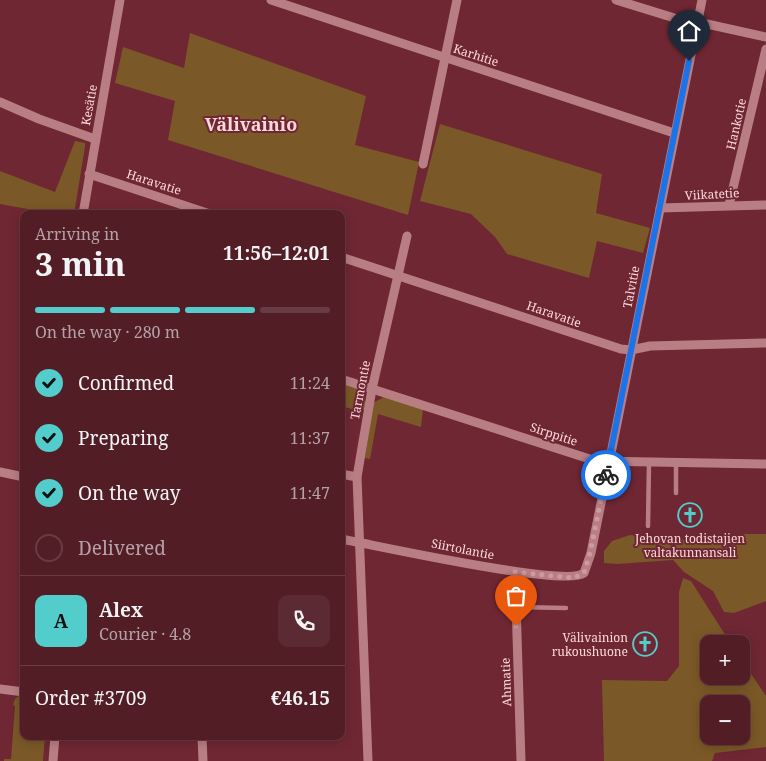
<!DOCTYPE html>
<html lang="en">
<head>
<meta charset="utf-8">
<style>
	body { margin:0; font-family:"Noto Serif",serif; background:#5c2a32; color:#f1f3f6; height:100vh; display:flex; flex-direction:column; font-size:19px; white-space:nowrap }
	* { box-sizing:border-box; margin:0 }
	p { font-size:16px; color:#b5a2a7 }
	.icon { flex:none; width:28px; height:28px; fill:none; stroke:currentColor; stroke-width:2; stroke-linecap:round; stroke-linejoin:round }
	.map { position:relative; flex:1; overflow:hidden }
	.details { position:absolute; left:20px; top:210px; width:325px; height:530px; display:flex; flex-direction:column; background:#531d26; border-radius:10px; box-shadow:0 2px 12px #0003,0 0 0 1px #693b43 }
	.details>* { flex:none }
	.tools { position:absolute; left:700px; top:635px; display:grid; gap:10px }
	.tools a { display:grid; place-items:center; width:50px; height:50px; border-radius:10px; background:#531d26; box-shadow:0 2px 12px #0003,0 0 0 1px #693b43; font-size:25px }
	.pin { position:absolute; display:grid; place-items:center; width:42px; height:42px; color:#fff; margin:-51px -21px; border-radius:50% 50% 50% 0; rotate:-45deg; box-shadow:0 0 5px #0007 }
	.pin .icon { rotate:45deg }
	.courier { position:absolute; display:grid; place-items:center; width:50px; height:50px; margin:-25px; border:4px solid #1a73e8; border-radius:50%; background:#fff; color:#222; box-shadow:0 1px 6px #0007 }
	.head em { font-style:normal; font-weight:700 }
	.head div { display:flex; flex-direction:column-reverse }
	.head { display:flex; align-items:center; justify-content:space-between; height:85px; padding:0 15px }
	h1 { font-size:32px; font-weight:700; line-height:38px }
	.bar { display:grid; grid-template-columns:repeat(4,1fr); gap:8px 5px; align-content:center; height:60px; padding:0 15px }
	.bar i { height:6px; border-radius:4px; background:#693b43 }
	.bar .active { background:#53cdcb }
	.bar p { grid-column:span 4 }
	.line { display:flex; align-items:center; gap:12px; padding:0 15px; border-top:1px solid #693b43 }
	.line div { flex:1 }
	.round { display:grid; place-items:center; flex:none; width:52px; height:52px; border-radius:10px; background:#5c2a32 }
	ol { padding:0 15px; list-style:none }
	li { display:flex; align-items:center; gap:15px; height:55px }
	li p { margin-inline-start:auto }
	li .icon { padding:5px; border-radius:50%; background:#53cdcb; color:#111; stroke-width:4 }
	li:last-child { color:#b5a2a7 }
	li i { width:28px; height:28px; border:2px solid #693b43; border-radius:50% }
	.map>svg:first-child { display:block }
</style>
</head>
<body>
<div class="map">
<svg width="766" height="761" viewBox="0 0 766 761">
	<rect width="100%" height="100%" fill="#6f2733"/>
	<g fill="#7b5827" fill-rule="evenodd">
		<path d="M190,33L366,96L355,145L419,162L408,215L168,140L175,101L115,83L123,47L184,68Z"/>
		<path d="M440,124L602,174L596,213L650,228L643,253L597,241L589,278L507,254L495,237L471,214L420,201Z"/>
		<path d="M75,141L85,143V147L74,214H55L0,204V171L55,192Z"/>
		<path d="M341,383C358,388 367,389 365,409L359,411L341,406Z"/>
		<path d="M384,397L423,409L421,427L378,414L370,459L365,458L373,403Z"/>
		<path d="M744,534H766V601L734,613L724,612L713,591L684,572L673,560L617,564L604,563V551L612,541L630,535L680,540Z"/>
		<path d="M683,578L691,581L731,644H709V676H741V659L766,696V747L715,753L712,761H604L602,680L667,681L679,666V592ZM709,704H741V736H709Z"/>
		<path d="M19,696L24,697V736H45L43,761H4V759H11L15,706L13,705L15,699Z"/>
	</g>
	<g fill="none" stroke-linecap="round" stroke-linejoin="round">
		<g stroke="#b97e84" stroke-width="4.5">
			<path d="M676,493V462"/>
			<path d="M648,526L649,462"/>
			<path d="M516,607L566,608"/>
		</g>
		<g stroke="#b97e84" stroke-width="9">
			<path d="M271,0L674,133"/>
			<path d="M616,0L697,25L707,24L766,37"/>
			<path d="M0,102L39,119L95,139"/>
			<path d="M423,164L457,0"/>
			<path d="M89,174L210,214"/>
			<path d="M729,205L766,49"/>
			<path d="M660,208L766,205"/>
			<path d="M83,214L120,0"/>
			<path d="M341,257L621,349L631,350L650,346L766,343"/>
			<path d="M341,379L596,461L766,464"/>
			<path d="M0,472L24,477"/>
			<path d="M341,474L357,477"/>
			<path d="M341,539C375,545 566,588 584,573L591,553L702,0"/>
			<path d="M515,572L521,761"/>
			<path d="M0,689L24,692"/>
			<path d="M202,736L203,761"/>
			<path d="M53,761L55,736"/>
			<path d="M368,761L357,477L372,389L407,236"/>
		</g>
	</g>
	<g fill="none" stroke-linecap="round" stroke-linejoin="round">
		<path stroke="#cb9ba0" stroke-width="5" stroke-dasharray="0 9" d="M516,626L515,572L574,578L584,573L590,553L606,475"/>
		<path stroke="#1a73e8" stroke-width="6" d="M606,475L689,61"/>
	</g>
	<defs>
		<g id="church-ring" transform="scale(1.25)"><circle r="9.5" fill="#6f2733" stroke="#53cdcb" stroke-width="1.5"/><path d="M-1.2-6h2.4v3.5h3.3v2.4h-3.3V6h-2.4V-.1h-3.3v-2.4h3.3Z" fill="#53cdcb"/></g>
	</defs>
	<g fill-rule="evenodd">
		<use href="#church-ring" x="690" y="515"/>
		<use href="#church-ring" x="645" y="644"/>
	</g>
	<g text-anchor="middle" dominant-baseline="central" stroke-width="4" stroke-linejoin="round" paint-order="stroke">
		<g font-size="12" fill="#fdd9db" stroke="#6f2733">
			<text transform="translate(476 55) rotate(18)">Karhitie</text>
			<text transform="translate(89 105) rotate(-80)">Kesätie</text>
			<text transform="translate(736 124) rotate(-77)">Hankotie</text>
			<text transform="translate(154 182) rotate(18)">Haravatie</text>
			<text transform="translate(712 194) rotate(-3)">Viikatetie</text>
			<text transform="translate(631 287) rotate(-79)">Talvitie</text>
			<text transform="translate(554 314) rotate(19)">Haravatie</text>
			<text transform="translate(360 390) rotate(-79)">Tarmontie</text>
			<text transform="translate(554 434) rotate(18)">Sirppitie</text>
			<text transform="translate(463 549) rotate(11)">Siirtolantie</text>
			<text transform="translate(506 682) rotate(-92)">Ahmatie</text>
		</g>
		<g font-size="12" fill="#fdd9db" stroke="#6f2733">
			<text x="690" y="538">Jehovan todistajien<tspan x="690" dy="14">valtakunnansali</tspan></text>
			<text x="628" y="637" text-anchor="end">Välivainion<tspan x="628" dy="14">rukoushuone</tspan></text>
		</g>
		<g font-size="18" font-weight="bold" fill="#fdd9db" stroke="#6f2733">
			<text x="251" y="124">Välivainio</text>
		</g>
	</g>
</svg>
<div class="tools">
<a>+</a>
<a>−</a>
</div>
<div class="pin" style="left:516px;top:626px;background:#ea580c"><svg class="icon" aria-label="bag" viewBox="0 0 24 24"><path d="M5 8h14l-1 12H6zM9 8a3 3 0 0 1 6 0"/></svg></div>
<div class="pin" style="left:689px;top:61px;background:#1f2937"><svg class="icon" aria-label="home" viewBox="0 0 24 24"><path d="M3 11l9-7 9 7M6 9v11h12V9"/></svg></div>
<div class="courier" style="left:606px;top:475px"><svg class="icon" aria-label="bike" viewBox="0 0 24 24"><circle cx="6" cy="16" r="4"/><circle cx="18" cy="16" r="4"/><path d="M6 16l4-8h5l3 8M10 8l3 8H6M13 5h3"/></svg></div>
<section class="details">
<div class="head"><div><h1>3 min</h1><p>Arriving in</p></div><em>11:56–12:01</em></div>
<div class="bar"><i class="active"></i><i class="active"></i><i class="active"></i><i></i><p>On the way · 280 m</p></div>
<ol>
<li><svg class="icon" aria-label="check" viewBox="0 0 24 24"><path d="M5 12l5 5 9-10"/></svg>Confirmed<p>11:24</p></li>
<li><svg class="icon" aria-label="check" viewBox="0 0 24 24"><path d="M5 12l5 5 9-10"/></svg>Preparing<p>11:37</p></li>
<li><svg class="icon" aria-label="check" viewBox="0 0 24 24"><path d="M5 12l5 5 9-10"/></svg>On the way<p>11:47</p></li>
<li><i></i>Delivered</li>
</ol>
<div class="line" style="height:90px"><b class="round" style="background:#53cdcb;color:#111">A</b><div><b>Alex</b><p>Courier · 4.8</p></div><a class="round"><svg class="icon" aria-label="phone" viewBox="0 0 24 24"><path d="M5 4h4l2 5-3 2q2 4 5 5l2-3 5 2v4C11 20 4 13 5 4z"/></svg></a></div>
<div class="line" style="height:65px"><div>Order #3709</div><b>€46.15</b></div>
</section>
</div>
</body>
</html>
